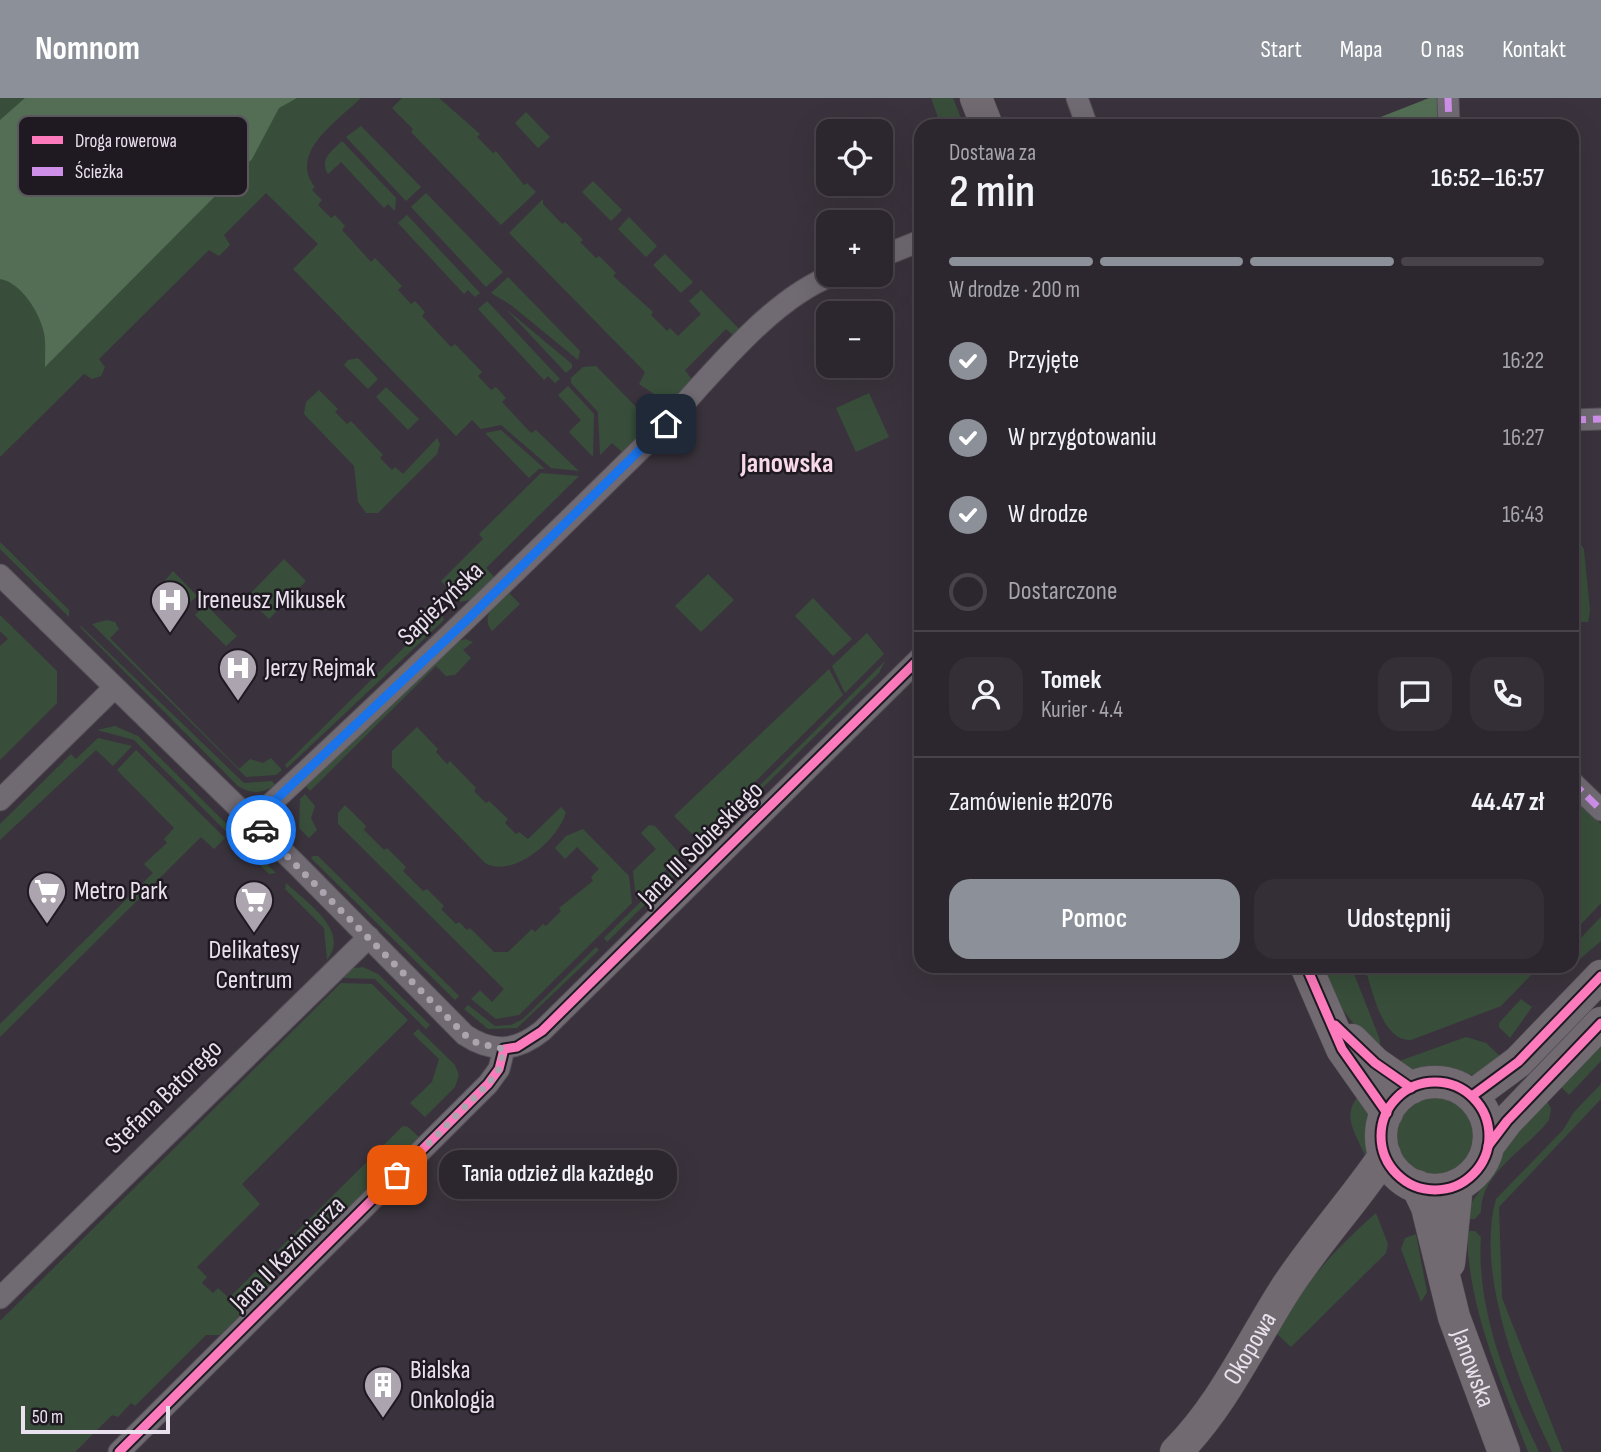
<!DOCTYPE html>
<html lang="pl">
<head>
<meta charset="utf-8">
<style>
	body { margin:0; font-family:"Sofia Sans Condensed",sans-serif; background:#342e36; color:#f1f3f6; height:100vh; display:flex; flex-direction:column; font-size:26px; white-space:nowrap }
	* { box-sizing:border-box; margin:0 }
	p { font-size:23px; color:#a6a5aa }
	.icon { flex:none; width:38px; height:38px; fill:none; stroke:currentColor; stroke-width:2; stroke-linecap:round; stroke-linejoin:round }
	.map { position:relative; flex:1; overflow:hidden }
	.drawer { position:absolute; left:914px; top:21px; width:665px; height:854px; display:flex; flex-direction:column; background:#2c262e; border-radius:21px; box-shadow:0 7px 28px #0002,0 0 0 2px #48434a }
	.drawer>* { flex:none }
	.buttons { position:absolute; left:816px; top:21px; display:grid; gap:14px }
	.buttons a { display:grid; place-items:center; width:77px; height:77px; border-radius:14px; background:#2c262e; box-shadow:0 7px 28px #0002,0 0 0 2px #48434a; font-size:35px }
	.scale { position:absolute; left:21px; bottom:18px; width:149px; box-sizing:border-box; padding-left:7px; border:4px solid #e9e1ed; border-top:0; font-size:19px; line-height:24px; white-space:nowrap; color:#e9e1ed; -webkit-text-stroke:5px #1f1a22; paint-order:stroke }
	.pin { position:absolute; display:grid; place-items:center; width:60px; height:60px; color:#fff; margin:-30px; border-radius:14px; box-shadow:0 4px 10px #0006 }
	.courier { position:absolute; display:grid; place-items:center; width:70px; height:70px; margin:-35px; border:5px solid #1a73e8; border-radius:50%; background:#fff; color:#222; box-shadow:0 2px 9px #0007 }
	.bubble { position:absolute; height:49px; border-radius:21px; background:#2c262e; box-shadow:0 7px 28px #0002,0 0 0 2px #48434a; font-size:23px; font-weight:600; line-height:49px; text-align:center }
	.overview em { font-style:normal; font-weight:600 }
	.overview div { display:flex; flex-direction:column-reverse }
	.overview { display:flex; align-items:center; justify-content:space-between; height:119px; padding:0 35px }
	h1 { font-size:46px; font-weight:600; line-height:52px }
	.bar { display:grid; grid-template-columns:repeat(4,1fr); gap:10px 7px; align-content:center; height:84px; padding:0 35px }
	.bar i { height:9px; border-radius:5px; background:#48434a }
	.bar .current { background:#8c9099 }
	.bar p { grid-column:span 4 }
	.line { display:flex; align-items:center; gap:18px; padding:0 35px; border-top:2px solid #48434a }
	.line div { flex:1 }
	.round { display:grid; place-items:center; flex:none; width:74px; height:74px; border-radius:21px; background:#342e36 }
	ol { padding:0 35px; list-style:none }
	li { display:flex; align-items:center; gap:21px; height:77px }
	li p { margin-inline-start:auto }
	li .icon { padding:7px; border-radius:50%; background:#8c9099; color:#fff; stroke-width:4 }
	li:last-child { color:#a6a5aa }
	li i { width:38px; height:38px; border:4px solid #48434a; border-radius:50% }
	.action { display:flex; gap:14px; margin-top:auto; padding:14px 35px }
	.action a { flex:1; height:80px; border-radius:21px; background:#8c9099; color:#fff; font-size:28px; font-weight:600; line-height:80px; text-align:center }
	.action a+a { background:#342e36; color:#f1f3f6 }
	header { display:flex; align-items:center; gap:42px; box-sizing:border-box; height:98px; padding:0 35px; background:#8c9099; color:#fff }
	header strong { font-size:33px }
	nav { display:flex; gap:38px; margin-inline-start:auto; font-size:24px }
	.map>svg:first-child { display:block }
</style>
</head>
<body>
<header>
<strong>Nomnom</strong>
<nav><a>Start</a><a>Mapa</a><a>O nas</a><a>Kontakt</a></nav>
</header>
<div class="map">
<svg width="1601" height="1354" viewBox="0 0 1601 1354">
	<rect width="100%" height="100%" fill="#3a333d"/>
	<g fill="#384e3a">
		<path d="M0,0H361C339,22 287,55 315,89L312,92L322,102L318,107L331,120L335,117L345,128L342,132L371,164L375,160L402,188L398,192L411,206L415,203L425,214L422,218L451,249L455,246L482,274L478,278L491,292L496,289L506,300L502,304L531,335L536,332L579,373L551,370L501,327L481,331L472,322L456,338L293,171L318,146L266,95L224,137L230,147L219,158L209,152L99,261L105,269L101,278L92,281L84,276L0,359Z"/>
		<path d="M402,0H439L480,36L477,39L493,55L496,53L524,87L527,85L536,94L501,127L411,34L413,31L392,10Z"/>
		<path d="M931,0H953L964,28H941Z"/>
		<path d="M526,14L550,39L538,50L515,25Z"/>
		<path d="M361,28L421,89L406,103L346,39Z"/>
		<path d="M342,43L396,100L395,113L388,106L384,110L341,64L328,76C319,61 332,53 342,43Z"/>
		<path d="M593,83L622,112L611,123L582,94Z"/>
		<path d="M426,95L503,174L486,189L411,109Z"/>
		<path d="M543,101V106L562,126L565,124L583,142L580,144L596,160L599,158L616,175L613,178L653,214L651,217L667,233L670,230L678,238L701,216L689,203L701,192L741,233L734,238L726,231L685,272L692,282C671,308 664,303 639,286L645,274L509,135Z"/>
		<path d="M407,117L480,195L475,199L468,192L464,196L398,125Z"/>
		<path d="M629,119L657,148L646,159L618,131Z"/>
		<path d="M665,156L693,184L681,195L653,167Z"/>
		<path d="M508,179L580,253L578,262L511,207L491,195Z"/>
		<path d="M487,203L560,281L555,285L548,278L544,282L478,211Z"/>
		<path d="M506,211L572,266V270L566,275Z"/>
		<path d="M358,260L378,281L368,291L344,267L348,262Z"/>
		<path d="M596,268L644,317C647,335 633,343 622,354L612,345L600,357L598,314L571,285V280L583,269Z"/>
		<path d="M568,288L594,316L593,359L569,334L581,322L558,297Z"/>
		<path d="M386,289L419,321L408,332L376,299Z"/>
		<path d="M319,292L338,311L335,314L347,326L351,323L383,357L380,360L392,372L395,369L403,376L437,340L440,346L437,356L378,415H366L358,404L354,368L304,316L306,304Z"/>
		<path d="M869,295L889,339L856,354L836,310Z"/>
		<path d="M501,332L545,371H539L529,380L485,335Z"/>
		<path d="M541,375L579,378L486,470L495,480L473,501L461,504L441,483L483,441L479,436Z"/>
		<path d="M0,444L69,512V519L0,451Z"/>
		<path d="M1580,445L1584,451L1590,513L1588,524H1572V446Z"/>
		<path d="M284,461L306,483L269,521L247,499Z"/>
		<path d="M173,473L197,498L186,508L168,492L162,498L157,492Z"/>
		<path d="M708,476L734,502L701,534L675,508Z"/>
		<path d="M509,495L520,506L492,533C479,517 498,505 509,495Z"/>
		<path d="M813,500L852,541L833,558L795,518Z"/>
		<path d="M205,506L237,538L226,548L195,517Z"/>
		<path d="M431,506L439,511L444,522L287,670L285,667L434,520L424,509Z"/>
		<path d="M0,517L57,573V605L0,662V548L8,541L0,533Z"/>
		<path d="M107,522L115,524L119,531L110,540L239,671L250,661L263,665L271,660L282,672L276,677L246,679L92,526Z"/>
		<path d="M81,528L244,685L272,683L275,687C262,696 251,696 238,688L80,529Z"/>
		<path d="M867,535L884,556L845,595L832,568Z"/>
		<path d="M465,541L473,544L463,552L471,560L455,577L446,578L436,568L310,693L305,687L457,544Z"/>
		<path d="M885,563L879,575L715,737L706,741Z"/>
		<path d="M829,571L843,597L698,740L695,739L674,718Z"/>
		<path d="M115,628L138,638L276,775L269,776L134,642L97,632Z"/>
		<path d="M417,629L438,651L436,654L447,666L450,663L476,690L474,693L486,705L489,703L508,721L505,725L516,736L519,734L528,741L561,709L566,714C559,741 514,781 485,765L392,669V653Z"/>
		<path d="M98,640L132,648L113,668L96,652L0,742V726L71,656L76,661Z"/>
		<path d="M136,652L225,740L214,751L201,739L0,939V926L153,775L144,766L167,745L164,741L174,730L117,672Z"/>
		<path d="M305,696L315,708L311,720L317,732L309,740L299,730L300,701Z"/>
		<path d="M1572,699L1601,726V805L1572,836Z"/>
		<path d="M345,707L366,728L364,732L384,752L387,750L406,769L403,773L423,793L427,791L444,808L441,811L456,826L459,824L467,832L470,830L494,854H508L532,831L535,834L543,826L546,828L561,813L559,810L593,783L591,779L599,771L577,749L565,761L555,750L566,738L583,731L629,778L632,805L519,917L496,921L471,901L480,892L492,904L504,891L338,726V715Z"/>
		<path d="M649,727L655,728L681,757L636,801L633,773L656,751L641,735Z"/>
		<path d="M313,758H318L459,898L455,902L311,760Z"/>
		<path d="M681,764L678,774L607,844L604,840Z"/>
		<path d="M286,785C306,804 351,833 327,862L324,830L285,791Z"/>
		<path d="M1601,819V843L1574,866L1572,849Z"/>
		<path d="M596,849L599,852L517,930L488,931L464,911L468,907L495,928L511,927L523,921Z"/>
		<path d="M1323,868H1351L1380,942V948L1375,953L1343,912Z"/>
		<path d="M1364,868H1540L1501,908L1411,942C1381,943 1373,892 1364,868Z"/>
		<path d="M363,869L378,876L430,927L426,931L375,881L344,880L341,877L354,870Z"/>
		<path d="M341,885L372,886L408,922L242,1086L260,1106L197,1169L207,1179L202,1185L213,1195L218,1190L229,1200L266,1163L273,1179L271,1187L220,1237H206L135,1308L131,1305L118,1319L112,1317L75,1354H0V1223Z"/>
		<path d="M1521,901L1532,909L1510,940L1499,929V925Z"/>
		<path d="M418,931L455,967L459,977L455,989L425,1019L410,1005L432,984L439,961L413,936Z"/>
		<path d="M1466,939L1486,945L1503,961L1480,976L1473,977L1442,970L1406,972L1391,966Z"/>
		<path d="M1601,942V963L1569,997L1558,986Z"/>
		<path d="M1601,986V1001L1499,1109L1502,1200L1563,1354H1552C1519,1287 1475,1175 1496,1101L1563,1032L1574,1014Z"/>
		<path d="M1363,993L1370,1018L1367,1062C1356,1034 1338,1017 1363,993Z"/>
		<circle cx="1436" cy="1038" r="39"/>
		<path d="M1546,1001L1551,1011L1549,1022C1528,1050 1480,1075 1481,1114L1475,1121H1469L1471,1105L1498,1067L1504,1049Z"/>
		<path d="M403,1028L408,1029L420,1040L298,1159L292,1161L277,1153Z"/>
		<path d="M1376,1115L1388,1146L1386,1155L1291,1249L1276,1235C1304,1185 1333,1153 1376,1115Z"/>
		<path d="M1467,1133H1475L1481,1139C1476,1211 1508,1290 1539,1354H1528C1501,1281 1468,1212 1467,1133Z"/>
		<path d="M1416,1136L1427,1194L1421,1204L1401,1151L1405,1140Z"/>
	</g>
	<g fill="#546e55">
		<path d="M25,0H297L279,10L252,61L45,269C45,258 46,245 44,235C40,215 21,184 0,181V22Z"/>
		<path d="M1429,0H1438V28H1367L1368,24Z"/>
	</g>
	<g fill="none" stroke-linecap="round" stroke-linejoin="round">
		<g stroke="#565058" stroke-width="23">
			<g id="street">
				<path d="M1077,0L1087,28"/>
				<path d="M1448,0L1449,28"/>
				<path d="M880,159L920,143"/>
				<path d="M1572,322L1601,321"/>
				<path d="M0,477L296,766L465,937C492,955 516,954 542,933L920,560"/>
				<path d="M1572,684L1601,712"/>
				<path d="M0,702L114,590"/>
				<path d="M252,723C386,600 517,473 646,346C700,293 763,204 833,177"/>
				<path d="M0,1200L369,839"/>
				<path d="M119,1354L488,986L499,971L504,951"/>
			</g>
		</g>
		<g stroke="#565058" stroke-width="33">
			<g id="secondary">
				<path d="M976,0L987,28"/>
				<path d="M1306,868L1342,951L1387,1015"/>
				<path d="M1352,942L1375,965L1411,990"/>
				<circle cx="1435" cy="1038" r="54"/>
				<path d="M1472,998L1518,964L1601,878"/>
				<path d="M1488,1048L1507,1023L1601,925"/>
				<path id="s1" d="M1417,1088L1427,1109L1454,1219L1504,1354"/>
				<path d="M1449,1165L1457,1087"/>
				<path id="s2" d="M1176,1354C1223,1307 1250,1246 1286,1190C1316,1144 1354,1103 1385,1057"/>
			</g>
		</g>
		<use href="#street" stroke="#706a72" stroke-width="21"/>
		<use href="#secondary" stroke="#716a71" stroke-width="32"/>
		<g stroke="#ce8fe9" stroke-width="7" stroke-dasharray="14 7" stroke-linecap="butt">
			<path d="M1448,0L1449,28"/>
			<path d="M1572,322L1601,321"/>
			<path d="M1572,684L1601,712"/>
		</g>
		<g stroke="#1f1a22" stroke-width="13">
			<g id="cycleway">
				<path d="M1306,868L1342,951L1387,1015"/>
				<path d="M1335,927L1375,965L1411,990"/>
				<circle cx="1435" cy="1038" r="54"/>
				<path d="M1472,998L1518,964L1601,878"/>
				<path d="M1488,1048L1507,1023L1601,925"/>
				<path d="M119,1354L488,986L499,971L504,951L517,949L542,933L920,560"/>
			</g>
		</g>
		<use href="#cycleway" stroke="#fd7abc" stroke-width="9"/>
	</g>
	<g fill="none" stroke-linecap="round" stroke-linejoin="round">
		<path stroke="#aca4af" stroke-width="7" stroke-dasharray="0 12.6" d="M261,732L465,937L477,945L504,951L499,971L488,986L397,1077"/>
		<path stroke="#1a73e8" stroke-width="9" d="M261,732L253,723L467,522L666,326"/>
	</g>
	<defs>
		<g id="hospital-pin" transform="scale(2.0125)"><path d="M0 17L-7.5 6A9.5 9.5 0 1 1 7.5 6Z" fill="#aca4af" stroke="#1f1a22"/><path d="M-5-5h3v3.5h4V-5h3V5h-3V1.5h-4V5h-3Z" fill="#fff"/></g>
		<g id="supermarket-pin" transform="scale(2.0125)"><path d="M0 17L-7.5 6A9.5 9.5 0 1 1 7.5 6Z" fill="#aca4af" stroke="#1f1a22"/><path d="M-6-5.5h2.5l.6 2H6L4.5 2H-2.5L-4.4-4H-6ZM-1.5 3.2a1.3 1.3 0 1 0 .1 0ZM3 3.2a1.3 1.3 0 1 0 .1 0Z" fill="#fff"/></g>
		<g id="building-pin" transform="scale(2.0125)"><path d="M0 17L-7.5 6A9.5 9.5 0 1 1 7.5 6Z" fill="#aca4af" stroke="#1f1a22"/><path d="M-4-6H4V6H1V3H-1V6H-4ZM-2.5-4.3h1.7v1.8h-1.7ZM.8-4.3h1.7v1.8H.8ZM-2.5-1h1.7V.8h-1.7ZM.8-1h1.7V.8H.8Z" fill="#fff"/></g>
	</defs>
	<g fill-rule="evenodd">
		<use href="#hospital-pin" x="170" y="502"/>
		<use href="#hospital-pin" x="238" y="570"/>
		<use href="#supermarket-pin" x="47" y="793"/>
		<use href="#supermarket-pin" x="254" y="802"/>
		<use href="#building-pin" x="383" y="1287"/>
	</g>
	<g text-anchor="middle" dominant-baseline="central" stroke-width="5" stroke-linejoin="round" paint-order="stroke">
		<g font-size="26" fill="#e9e1ed" stroke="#1f1a22" text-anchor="start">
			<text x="197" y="502">Ireneusz Mikusek</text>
			<text x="265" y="570">Jerzy Rejmak</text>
			<text x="74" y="793">Metro Park</text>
			<text x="254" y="852" text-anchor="middle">Delikatesy<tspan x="254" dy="30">Centrum</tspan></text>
			<text x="410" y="1272">Bialska<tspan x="410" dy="30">Onkologia</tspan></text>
		</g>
		<g font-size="26" fill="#e9e1ed" stroke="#1f1a22">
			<text transform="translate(441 506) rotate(-44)">Sapieżyńska</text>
			<text transform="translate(701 746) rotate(-45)">Jana III Sobieskiego</text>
			<text transform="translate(164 999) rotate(-44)">Stefana Batorego</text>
			<text transform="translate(288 1156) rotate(-45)">Jana II Kazimierza</text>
			<text stroke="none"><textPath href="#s2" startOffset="128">Okopowa</textPath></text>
			<text stroke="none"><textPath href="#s1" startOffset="191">Janowska</textPath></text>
		</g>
		<g font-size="28" font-weight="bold" fill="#f8d9ea" stroke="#1f1a22">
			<text x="787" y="365">Janowska</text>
		</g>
	</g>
	<rect x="18" y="18" width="230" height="80" rx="10" fill="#1f1a22" stroke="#5c565f" stroke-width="2"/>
	<rect x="32" y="38" width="31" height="8" fill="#fd7abc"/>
	<rect x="32" y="69" width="31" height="9" fill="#ce8fe9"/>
	<g font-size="19" fill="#e9e1ed">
		<text x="75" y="49">Droga rowerowa</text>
		<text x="75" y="80">Ścieżka</text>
	</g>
</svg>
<div class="buttons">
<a><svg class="icon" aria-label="locate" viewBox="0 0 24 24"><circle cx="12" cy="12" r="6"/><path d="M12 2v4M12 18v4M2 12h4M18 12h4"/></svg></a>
<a>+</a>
<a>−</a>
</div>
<div class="scale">50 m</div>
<div class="pin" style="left:397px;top:1077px;background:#ea580c"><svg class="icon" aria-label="bag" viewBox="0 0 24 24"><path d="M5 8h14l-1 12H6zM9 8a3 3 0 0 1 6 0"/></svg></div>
<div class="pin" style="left:666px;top:326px;background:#1f2937"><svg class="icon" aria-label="home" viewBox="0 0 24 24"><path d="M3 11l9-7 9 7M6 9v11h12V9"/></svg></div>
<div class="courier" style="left:261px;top:732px"><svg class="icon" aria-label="car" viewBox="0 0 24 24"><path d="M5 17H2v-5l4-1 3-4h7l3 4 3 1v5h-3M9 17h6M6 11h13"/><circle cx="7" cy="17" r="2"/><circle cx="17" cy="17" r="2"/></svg></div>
<div class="bubble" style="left:439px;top:1052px;width:238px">Tania odzież dla każdego</div>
<section class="drawer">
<div class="overview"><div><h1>2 min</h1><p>Dostawa za</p></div><em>16:52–16:57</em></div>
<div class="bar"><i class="current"></i><i class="current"></i><i class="current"></i><i></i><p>W drodze · 200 m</p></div>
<ol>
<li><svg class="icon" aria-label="check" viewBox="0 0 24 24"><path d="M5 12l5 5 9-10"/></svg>Przyjęte<p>16:22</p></li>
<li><svg class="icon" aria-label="check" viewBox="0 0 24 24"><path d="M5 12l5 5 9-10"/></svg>W przygotowaniu<p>16:27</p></li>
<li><svg class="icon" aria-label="check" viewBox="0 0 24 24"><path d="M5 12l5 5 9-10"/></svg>W drodze<p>16:43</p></li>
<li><i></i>Dostarczone</li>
</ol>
<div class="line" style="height:126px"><a class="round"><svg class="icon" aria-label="person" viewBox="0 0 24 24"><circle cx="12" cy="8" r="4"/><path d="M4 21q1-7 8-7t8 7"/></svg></a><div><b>Tomek</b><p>Kurier · 4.4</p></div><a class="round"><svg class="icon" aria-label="chat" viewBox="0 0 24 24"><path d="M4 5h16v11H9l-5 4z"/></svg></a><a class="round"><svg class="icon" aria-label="phone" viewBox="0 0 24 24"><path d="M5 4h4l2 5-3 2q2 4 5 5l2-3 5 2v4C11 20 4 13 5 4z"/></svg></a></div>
<div class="line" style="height:91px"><div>Zamówienie #2076</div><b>44.47 zł</b></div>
<div class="action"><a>Pomoc</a><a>Udostępnij</a></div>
</section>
</div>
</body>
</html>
